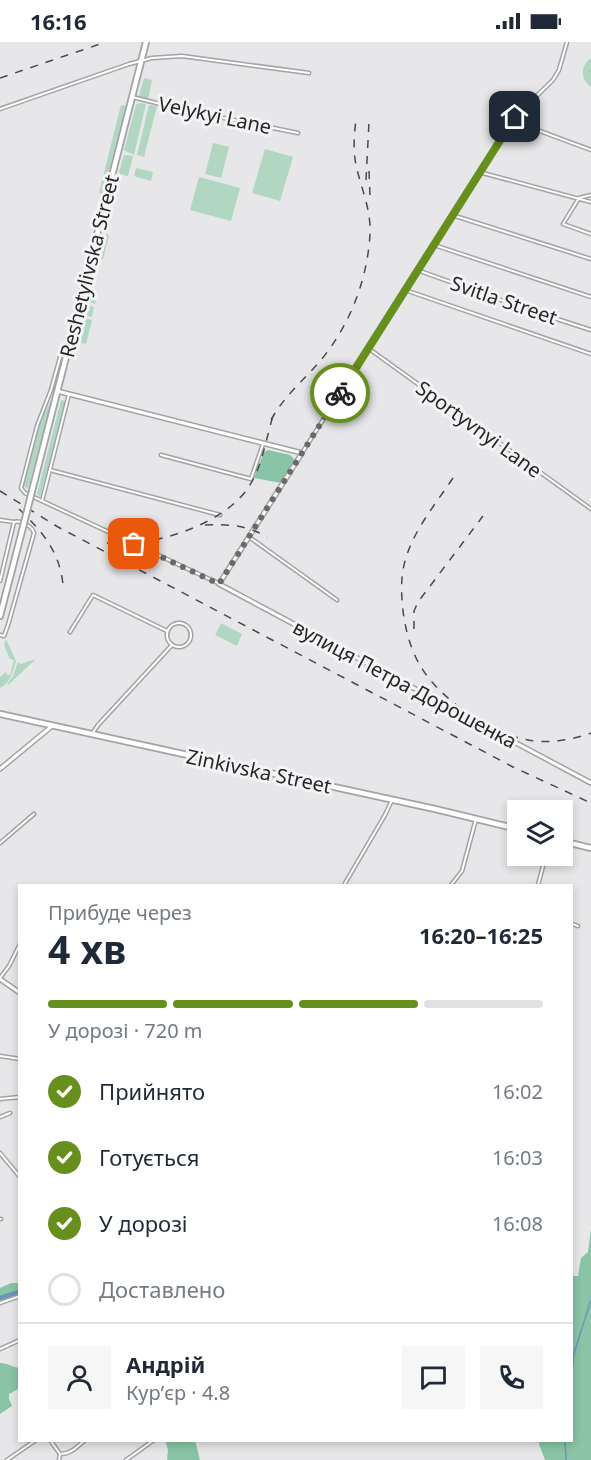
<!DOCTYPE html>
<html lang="uk">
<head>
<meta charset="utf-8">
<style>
	body { margin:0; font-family:"Noto Sans",sans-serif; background:#f6f6f7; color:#1f2937; height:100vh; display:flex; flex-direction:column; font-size:22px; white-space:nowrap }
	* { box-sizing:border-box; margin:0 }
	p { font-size:20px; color:#747a83 }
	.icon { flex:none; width:33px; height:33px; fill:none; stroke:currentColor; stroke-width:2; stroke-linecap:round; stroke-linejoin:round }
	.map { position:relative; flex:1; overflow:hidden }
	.drawer { position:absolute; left:18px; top:842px; width:555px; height:558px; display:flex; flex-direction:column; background:#fff; border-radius:0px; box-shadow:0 3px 9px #0003 }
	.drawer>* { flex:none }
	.controls { position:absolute; left:507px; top:758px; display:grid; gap:12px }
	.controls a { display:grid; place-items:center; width:66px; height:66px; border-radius:0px; background:#fff; box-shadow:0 3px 9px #0003; font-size:30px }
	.pin { position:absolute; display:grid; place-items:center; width:51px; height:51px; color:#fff; margin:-26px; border-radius:12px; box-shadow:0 3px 9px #0006 }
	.courier { position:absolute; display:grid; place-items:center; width:60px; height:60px; margin:-30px; border:4px solid #678f1d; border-radius:50%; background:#fff; color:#222; box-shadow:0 2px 8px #0007 }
	.overview em { font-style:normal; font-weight:700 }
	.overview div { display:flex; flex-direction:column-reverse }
	.overview { display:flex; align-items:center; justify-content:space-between; height:102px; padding:0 30px }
	h1 { font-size:39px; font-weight:700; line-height:45px }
	.bar { display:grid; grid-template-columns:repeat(4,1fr); gap:9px 6px; align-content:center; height:72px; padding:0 30px }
	.bar i { height:8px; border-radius:4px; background:#e0e1e3 }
	.bar .selected { background:#678f1d }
	.bar p { grid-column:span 4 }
	.line { display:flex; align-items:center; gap:15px; padding:0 30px; border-top:2px solid #e0e1e3 }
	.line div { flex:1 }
	.round { display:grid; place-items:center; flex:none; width:63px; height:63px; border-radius:0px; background:#f6f6f7 }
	ol { padding:0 30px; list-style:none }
	li { display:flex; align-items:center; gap:18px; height:66px }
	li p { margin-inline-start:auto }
	li .icon { padding:6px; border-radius:50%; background:#678f1d; color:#fff; stroke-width:4 }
	li:last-child { color:#747a83 }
	li i { width:33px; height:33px; border:3px solid #e0e1e3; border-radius:50% }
	.status { display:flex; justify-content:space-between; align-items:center; height:42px; padding:0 30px; background:#fff; direction:ltr }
	.status svg { height:16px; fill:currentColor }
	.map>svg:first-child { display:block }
</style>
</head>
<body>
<div class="status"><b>16:16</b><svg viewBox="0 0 49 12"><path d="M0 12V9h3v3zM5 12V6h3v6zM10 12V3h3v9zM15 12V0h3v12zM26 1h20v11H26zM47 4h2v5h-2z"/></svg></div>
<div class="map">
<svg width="591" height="1418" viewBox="0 0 591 1418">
	<rect width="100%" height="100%" fill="#e7e7e9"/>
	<g fill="#b1d7c2">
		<path d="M591,16V45C580,37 580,24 591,16Z"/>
		<path d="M144,36L152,38L148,58L141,57L139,54Z"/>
		<path d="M139,61L146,62L134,113L124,108L136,63Z"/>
		<path d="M121,63L126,64L103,152L99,151Z"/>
		<path d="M149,63L157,64L144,115L137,113Z"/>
		<path d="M213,101L229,105L221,136L205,132Z"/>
		<path d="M265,107L293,115L280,159L252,151Z"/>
		<path d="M124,113L133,114L128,134L120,132L119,130Z"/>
		<path d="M136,126L153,130L151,139L134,134Z"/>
		<path d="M199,135L240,146L231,179L190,168Z"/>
		<path d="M107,192L109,194L103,217L100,218L97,215L103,194Z"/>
		<path d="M89,251L97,253L95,262L88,260L87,263L94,265L92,275L83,273Z"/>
		<path d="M83,276L92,278L86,302L77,300Z"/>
		<path d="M52,357L28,447L22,443L38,384Z"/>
		<path d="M61,358L67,359L40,455L37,452Z"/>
		<path d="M221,581L242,592L237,604L215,593Z"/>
		<path d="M6,597L16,619C13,629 11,641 0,646V635L7,629L6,632L10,633L14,618L10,617L4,603Z"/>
		<path d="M36,617L8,643H7L13,634L18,620L21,622Z"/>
	</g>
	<g fill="#88c4a5">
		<path d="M268,408L290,413L294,417L292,423L281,441L254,436L264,410Z"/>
		<path d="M591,1187V1418H545L539,1402L540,1398H572V1234H578L581,1216L588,1210Z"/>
		<path d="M11,1241H19V1252L0,1258V1246Z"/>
		<path d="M0,1321C8,1321 12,1325 19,1326L20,1346L9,1352V1357L12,1364L0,1372Z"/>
		<path d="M165,1398H195L200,1418H167L168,1408Z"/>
	</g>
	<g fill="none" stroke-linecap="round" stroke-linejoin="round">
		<g stroke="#6897bc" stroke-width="1.5">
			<path d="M572,1330L574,1311L591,1258"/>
			<path d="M565,1398L566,1418"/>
		</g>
		<path stroke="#6897bc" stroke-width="5" d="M0,1256L20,1250"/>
		<g stroke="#a2a3a5" stroke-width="5">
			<g id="minor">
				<path d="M132,55L189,69L298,91"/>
				<path d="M0,67L129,22L152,16L182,14L309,31"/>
				<path d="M513,79L591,108"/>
				<path d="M479,130L591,160"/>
				<path d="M591,153L579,156L563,182L591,192"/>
				<path d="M452,173L591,217"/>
				<path d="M434,203L591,255"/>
				<path d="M417,228L526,267L591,288"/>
				<path d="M405,248L591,312"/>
				<path d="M69,296L61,312L51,348L37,384L21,446L25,451L218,541"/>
				<path d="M368,306L591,467"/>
				<path d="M302,411L515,75L553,38L559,28L567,0"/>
				<path d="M161,413L251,437L263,402"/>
				<path d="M50,428L220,473"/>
				<path d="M42,459L69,352"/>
				<path d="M0,478L14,480"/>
				<path d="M249,495L337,558"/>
				<path d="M0,539L14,480C21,478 32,484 34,491L8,583L4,594L0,593"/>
				<circle cx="179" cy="593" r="12"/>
				<path d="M70,590L93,553L167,589"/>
				<path d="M92,692L98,683L172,603"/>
				<path d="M0,801L34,772"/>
				<path d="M344,843L385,773L392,758"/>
				<path d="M451,843L462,829L476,777"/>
				<path d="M538,843L546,813"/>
				<path d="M572,882L578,884"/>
				<path d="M0,936L9,924L20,902"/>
				<path d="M0,1014L20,1017"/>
				<path d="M0,1057L20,1055"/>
				<path d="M0,1075L10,1071"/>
				<path d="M0,1111L20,1135"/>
				<path d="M0,1177H1"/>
				<path d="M0,1261L20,1254"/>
				<path d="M0,1307L20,1298"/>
				<path d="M50,1398L60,1412C71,1412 77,1405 85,1398"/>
				<path d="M7,1418L36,1398"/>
				<path d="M59,1418L60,1412"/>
				<path d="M126,1418L154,1398"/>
			</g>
		</g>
		<g stroke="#a2a3a5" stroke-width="6">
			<g id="tertiary">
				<path d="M57,349L302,411L219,542L591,741"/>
				<path d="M0,727L52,684"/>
				<path d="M0,937L20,951"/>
			</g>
		</g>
		<g stroke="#a2a3a5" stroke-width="8">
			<g id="primary">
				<path d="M32,449L146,0"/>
				<path d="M0,574L22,489"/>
				<path d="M0,672L435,767L518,787"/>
				<path d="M562,799L591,806"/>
			</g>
		</g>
		<use href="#minor" stroke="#fff" stroke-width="2"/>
		<use href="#tertiary" stroke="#fff" stroke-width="3"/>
		<use href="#primary" stroke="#fff" stroke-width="4.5"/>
		<g stroke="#494a4b" stroke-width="1.5" stroke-dasharray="8 8" stroke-linecap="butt">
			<path d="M0,36L100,2"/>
			<path d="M369,129L370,154"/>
			<path d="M366,138L369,80"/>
			<path d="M271,378C284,354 304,338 321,318C350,283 368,236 370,191C371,167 361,146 356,123C353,108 354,93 356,78"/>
			<path d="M453,436C433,466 405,498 402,536C400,564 406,601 421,625C440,657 491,692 528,698C548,702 572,698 591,691"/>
			<path d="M0,449L58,485L513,725L591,761"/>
			<path d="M19,467C42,489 60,510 63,543"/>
			<path d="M205,483C228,482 247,483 267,495"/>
			<path d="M107,501C151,506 223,483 248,446C263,424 266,395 274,371"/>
			<path d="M414,587V569L418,560L483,474"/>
		</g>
		<g stroke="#a2a3a5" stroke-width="8" stroke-linecap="butt">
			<path id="primary-bridge" d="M22,489L32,449"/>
		</g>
		<use href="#primary-bridge" stroke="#fff" stroke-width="4.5"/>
	</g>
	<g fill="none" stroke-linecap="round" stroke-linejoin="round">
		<path stroke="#6a6a6b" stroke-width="6" stroke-dasharray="0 10.8" d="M134,502L219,542L340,351"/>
		<path stroke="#678f1d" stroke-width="8" d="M340,351L515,75"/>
	</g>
	<g text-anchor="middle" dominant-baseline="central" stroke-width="6" stroke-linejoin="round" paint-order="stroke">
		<g font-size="20" fill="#262727" stroke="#f4f4f7">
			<text transform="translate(215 73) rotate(12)">Velykyi Lane</text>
			<text transform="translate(89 224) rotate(-76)">Reshetylivska Street</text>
			<text transform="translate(504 258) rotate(19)">Svitla Street</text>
			<text transform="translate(479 387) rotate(36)">Sportyvnyi Lane</text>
			<text transform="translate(405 642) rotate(28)">вулиця Петра Дорошенка</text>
			<text transform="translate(259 729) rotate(12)">Zinkivska Street</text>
		</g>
	</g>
</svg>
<div class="controls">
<a><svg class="icon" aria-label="layers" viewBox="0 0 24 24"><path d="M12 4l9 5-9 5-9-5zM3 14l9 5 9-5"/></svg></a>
</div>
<div class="pin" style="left:134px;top:502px;background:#ea580c"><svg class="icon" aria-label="bag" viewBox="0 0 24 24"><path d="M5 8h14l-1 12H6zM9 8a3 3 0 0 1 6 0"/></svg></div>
<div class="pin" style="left:515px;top:75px;background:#1f2937"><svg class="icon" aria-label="home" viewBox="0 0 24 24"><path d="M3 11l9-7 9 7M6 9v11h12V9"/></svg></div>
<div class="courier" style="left:340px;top:351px"><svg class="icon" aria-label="bike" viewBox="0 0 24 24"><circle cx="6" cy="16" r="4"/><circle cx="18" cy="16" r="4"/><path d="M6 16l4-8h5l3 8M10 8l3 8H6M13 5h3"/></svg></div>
<section class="drawer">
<div class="overview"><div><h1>4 хв</h1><p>Прибуде через</p></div><em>16:20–16:25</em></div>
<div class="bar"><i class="selected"></i><i class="selected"></i><i class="selected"></i><i></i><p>У дорозі · 720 m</p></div>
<ol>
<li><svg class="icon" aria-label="check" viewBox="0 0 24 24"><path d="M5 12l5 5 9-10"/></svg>Прийнято<p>16:02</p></li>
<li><svg class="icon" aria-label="check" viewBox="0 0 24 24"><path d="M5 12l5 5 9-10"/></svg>Готується<p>16:03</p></li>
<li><svg class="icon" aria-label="check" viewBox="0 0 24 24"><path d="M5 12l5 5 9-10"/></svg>У дорозі<p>16:08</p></li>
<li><i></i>Доставлено</li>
</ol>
<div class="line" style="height:108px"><a class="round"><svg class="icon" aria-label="person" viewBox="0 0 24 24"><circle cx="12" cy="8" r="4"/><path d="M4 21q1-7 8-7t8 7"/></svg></a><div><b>Андрій</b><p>Кур’єр · 4.8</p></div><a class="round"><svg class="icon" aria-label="chat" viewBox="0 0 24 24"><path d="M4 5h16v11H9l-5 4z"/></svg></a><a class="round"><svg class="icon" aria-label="phone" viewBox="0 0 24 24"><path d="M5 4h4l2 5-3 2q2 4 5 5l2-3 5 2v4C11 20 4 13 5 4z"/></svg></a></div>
</section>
</div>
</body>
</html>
